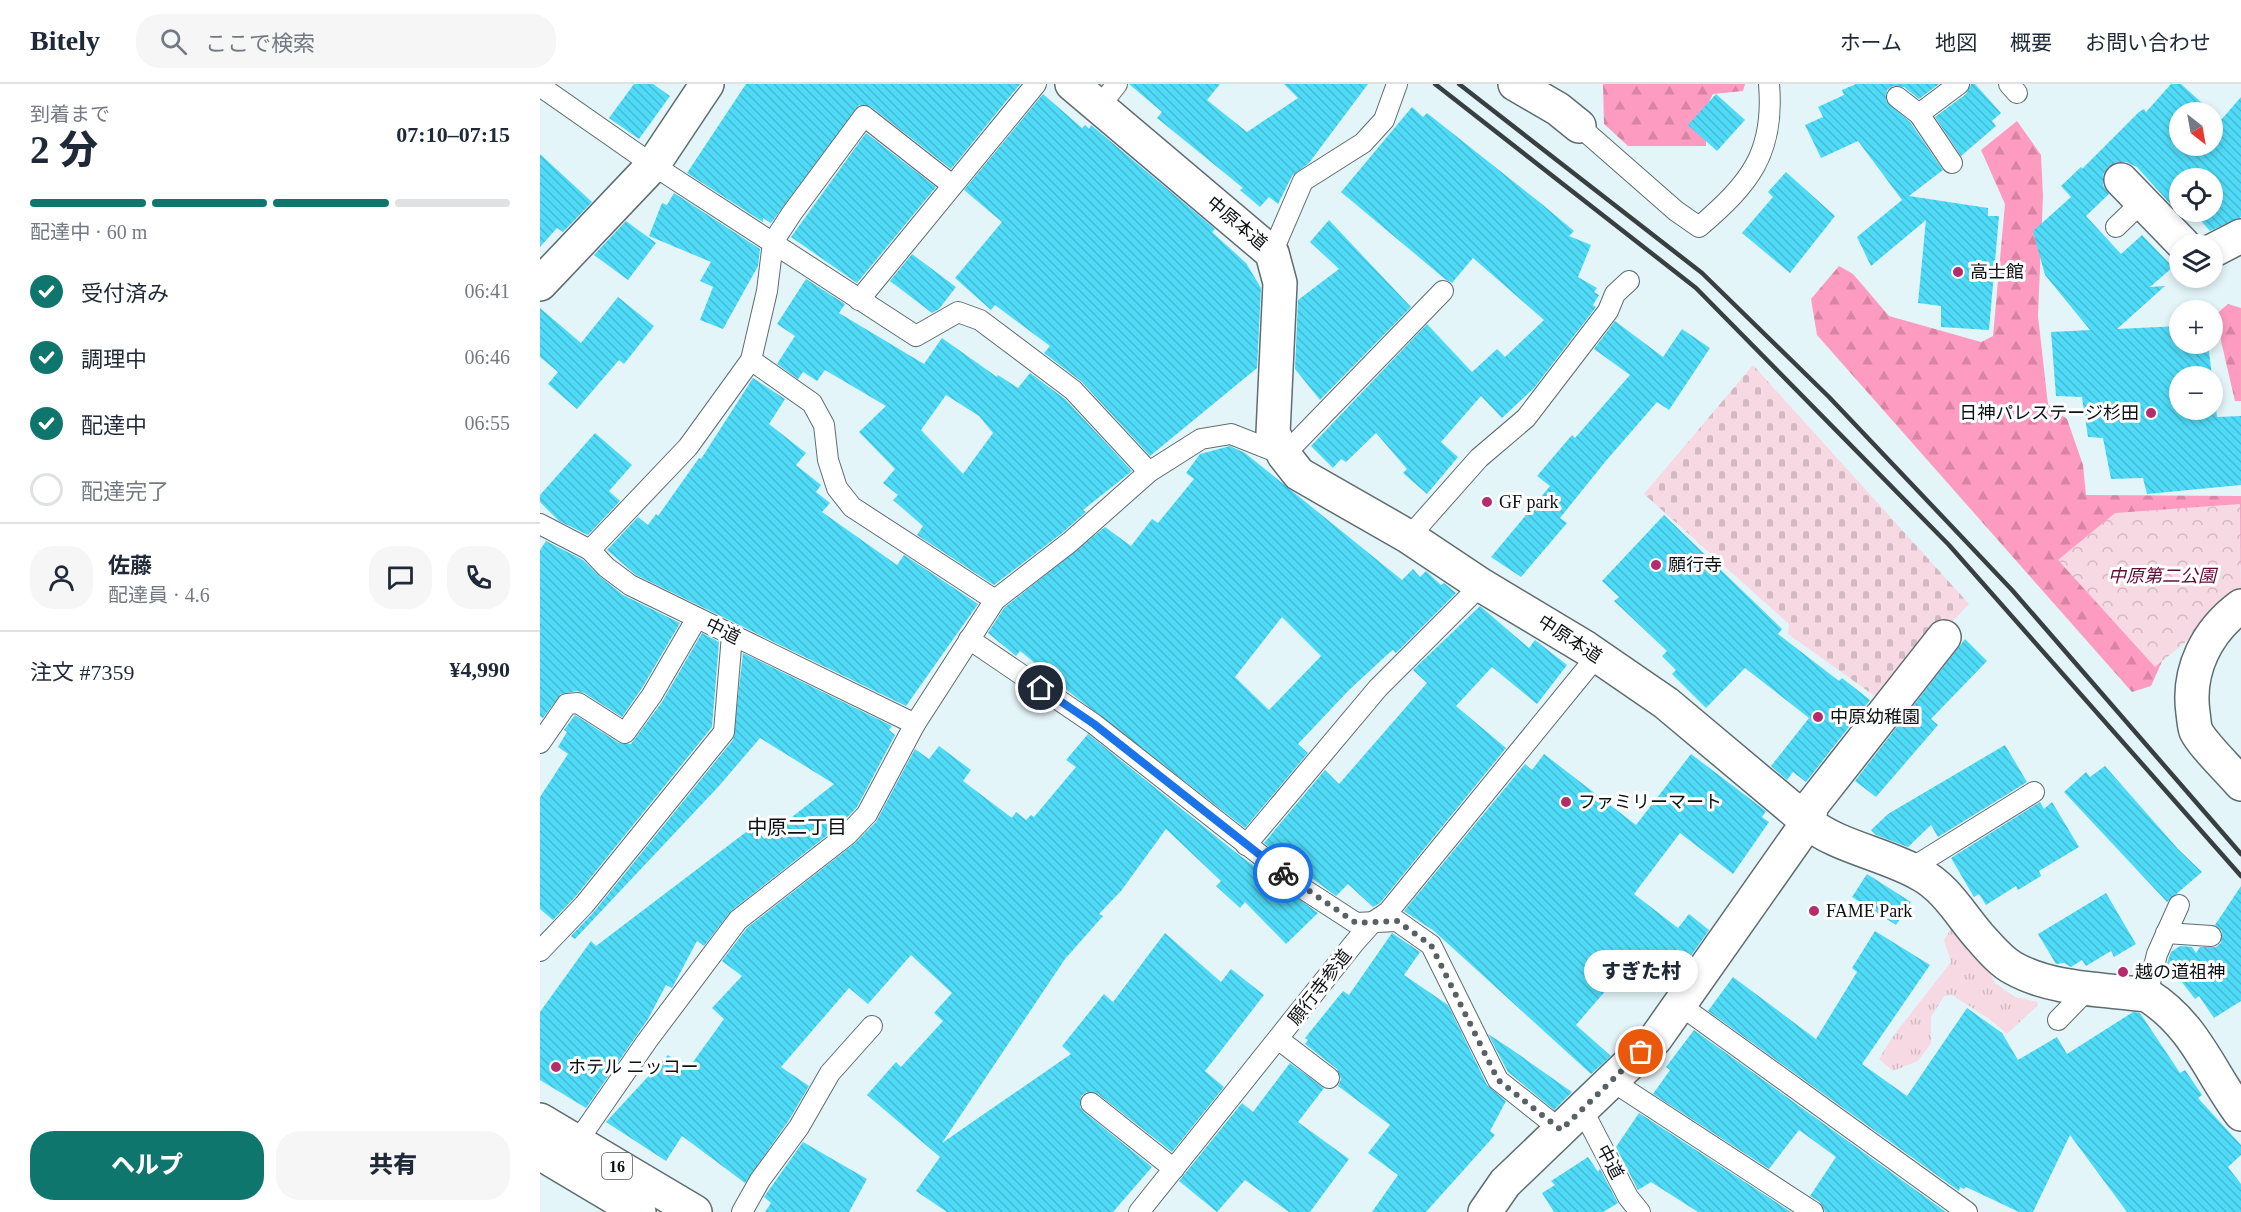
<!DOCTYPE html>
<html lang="ja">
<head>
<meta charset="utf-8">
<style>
	body { margin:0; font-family:"Times New Roman","Noto Sans JP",serif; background:#f6f6f7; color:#1f2937; height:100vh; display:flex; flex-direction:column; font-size:22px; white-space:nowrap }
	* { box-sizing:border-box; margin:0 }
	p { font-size:20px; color:#747a83 }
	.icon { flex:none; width:33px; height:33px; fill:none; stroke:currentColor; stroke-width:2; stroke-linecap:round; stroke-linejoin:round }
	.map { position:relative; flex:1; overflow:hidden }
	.details { display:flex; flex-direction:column; background:#fff; width:540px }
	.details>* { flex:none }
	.needle { width:39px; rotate:149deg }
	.controls { position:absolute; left:1629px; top:18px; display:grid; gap:12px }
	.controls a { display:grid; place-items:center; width:54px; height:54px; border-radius:50%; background:#fff; box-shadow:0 3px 9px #0003; font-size:30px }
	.pin { position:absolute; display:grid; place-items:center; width:51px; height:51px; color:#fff; margin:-26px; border:3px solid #fff; border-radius:50%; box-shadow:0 2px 6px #0007 }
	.courier { position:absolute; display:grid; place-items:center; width:60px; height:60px; margin:-30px; border:4px solid #1a73e8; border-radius:50%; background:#fff; color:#222; box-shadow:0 2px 8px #0007 }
	.bubble { position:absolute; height:42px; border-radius:21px; background:#fff; box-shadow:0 3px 9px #0003; font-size:20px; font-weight:800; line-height:42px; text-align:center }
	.overview em { font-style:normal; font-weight:800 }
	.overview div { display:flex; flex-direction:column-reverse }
	.overview { display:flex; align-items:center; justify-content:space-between; height:102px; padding:0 30px }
	h1 { font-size:39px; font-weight:800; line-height:45px }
	.bar { display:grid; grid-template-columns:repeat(4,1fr); gap:9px 6px; align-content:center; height:72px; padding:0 30px }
	.bar i { height:8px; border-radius:4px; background:#e0e1e3 }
	.bar .active { background:#0f766e }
	.bar p { grid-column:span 4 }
	.line { display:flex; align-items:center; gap:15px; padding:0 30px; border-top:2px solid #e0e1e3 }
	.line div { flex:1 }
	.round { display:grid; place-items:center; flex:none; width:63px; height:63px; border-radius:24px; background:#f6f6f7 }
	ol { padding:0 30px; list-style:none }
	li { display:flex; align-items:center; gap:18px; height:66px }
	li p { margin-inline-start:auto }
	li .icon { padding:6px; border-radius:50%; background:#0f766e; color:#fff; stroke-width:4 }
	li:last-child { color:#747a83 }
	li i { width:33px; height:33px; border:3px solid #e0e1e3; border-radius:50% }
	.action { display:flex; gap:12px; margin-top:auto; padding:12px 30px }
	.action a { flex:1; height:69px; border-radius:24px; background:#0f766e; color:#fff; font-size:24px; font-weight:800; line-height:69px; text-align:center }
	.action a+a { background:#f6f6f7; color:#1f2937 }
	header { display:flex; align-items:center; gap:36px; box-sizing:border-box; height:84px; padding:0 30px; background:#fff; border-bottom:2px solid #e0e1e3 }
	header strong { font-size:28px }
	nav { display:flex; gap:33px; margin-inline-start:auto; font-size:21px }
	.search { width:420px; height:54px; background:#f6f6f7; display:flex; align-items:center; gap:15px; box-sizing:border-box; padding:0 21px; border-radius:24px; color:#747a83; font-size:22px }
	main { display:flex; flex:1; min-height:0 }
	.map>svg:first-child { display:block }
</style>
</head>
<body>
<header>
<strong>Bitely</strong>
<div class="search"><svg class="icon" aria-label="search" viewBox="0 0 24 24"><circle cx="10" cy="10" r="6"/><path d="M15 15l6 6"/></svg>ここで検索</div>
<nav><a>ホーム</a><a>地図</a><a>概要</a><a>お問い合わせ</a></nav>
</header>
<main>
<section class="details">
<div class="overview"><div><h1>2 分</h1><p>到着まで</p></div><em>07:10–07:15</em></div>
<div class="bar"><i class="active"></i><i class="active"></i><i class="active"></i><i></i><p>配達中 · 60 m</p></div>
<ol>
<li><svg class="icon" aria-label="check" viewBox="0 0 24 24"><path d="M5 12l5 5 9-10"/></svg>受付済み<p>06:41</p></li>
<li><svg class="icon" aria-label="check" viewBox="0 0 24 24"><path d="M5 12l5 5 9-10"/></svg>調理中<p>06:46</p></li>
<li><svg class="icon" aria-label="check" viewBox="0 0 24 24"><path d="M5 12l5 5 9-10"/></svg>配達中<p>06:55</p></li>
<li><i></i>配達完了</li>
</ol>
<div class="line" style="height:108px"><a class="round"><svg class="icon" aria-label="person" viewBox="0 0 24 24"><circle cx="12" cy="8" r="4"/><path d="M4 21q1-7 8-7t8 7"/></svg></a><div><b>佐藤</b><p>配達員 · 4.6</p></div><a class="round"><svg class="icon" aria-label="chat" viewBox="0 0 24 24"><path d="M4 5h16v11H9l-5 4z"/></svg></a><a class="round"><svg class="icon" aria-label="phone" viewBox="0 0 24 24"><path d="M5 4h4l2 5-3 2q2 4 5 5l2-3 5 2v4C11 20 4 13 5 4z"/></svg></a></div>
<div class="line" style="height:78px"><div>注文 #7359</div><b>¥4,990</b></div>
<div class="action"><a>ヘルプ</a><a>共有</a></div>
</section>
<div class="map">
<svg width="1701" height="1128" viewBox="0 0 1701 1128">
	<defs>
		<pattern id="grass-tufts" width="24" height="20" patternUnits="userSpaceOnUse" patternTransform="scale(1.5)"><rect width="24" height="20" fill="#f6d9e3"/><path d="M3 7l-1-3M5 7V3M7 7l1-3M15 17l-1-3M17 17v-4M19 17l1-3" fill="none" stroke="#d2b9c2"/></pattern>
		<pattern id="forest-firs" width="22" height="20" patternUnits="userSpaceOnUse" patternTransform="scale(1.5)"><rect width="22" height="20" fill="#fd9bc0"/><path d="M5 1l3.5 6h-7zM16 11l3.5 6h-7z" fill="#d884a4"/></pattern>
		<pattern id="cemetery-stones" width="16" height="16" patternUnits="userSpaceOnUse" patternTransform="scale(1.5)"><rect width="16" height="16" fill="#f6d9e3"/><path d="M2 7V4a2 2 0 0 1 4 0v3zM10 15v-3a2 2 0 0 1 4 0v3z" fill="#d2b9c2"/></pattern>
		<pattern id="park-crowns" width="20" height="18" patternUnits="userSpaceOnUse" patternTransform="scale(1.5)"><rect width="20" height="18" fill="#f6d9e3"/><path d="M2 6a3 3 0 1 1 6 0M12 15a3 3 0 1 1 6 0" fill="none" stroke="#d2b9c2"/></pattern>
		<pattern id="building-back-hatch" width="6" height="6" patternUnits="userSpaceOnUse" patternTransform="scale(1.5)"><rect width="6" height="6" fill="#4fdbf7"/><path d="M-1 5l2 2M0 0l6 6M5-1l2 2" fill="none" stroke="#44bbd3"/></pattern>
	</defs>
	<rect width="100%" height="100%" fill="#e4f5f9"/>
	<path fill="url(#grass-tufts)" d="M1412,843L1444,877L1455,899L1475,913L1498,918L1497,922L1467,950L1451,936L1412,911L1404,912L1391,933V959L1378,977L1353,987L1339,975L1354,951L1411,878L1404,856Z"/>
	<g fill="url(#forest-firs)">
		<path d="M1063,0H1205L1203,7L1173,10L1166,23V62H1088L1064,40Z"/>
		<path d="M1477,37L1501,71L1503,112L1498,232L1508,321L1527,335L1543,381L1546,411L1701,412V480L1632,555L1611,602L1592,608L1277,251L1271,215L1299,182L1313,190L1349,232L1441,258L1453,252L1465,120L1441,66Z"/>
		<path d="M1688,220L1701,224V317H1695L1675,231Z"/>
	</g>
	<path fill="url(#cemetery-stones)" d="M1213,281L1429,520L1339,615L1248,550L1249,540L1104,410Z"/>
	<path fill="url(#park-crowns)" d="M1700,420L1701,513L1615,583L1518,476L1575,429Z"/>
	<g fill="url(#building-back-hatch)" fill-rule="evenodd">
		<path d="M94,0H113L130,12L99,55L69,34Z"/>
		<path d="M206,0H480L411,85L331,23L319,21L231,139L223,134V138L147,89Z"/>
		<path d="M589,0H680L667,16L707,48L758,14L744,0H828L769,79L752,92L738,120L729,113L720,123L700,106L703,104L617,34L622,28Z"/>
		<path d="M1316,0H1399L1379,15L1364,3L1353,2L1347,6L1346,17L1370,38L1403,86L1369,112L1448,124V132H1459L1449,246L1401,243V222L1378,219L1386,136L1331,182L1317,153L1362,116L1318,57L1281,74L1265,41L1283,33L1278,23L1304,11L1302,6Z"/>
		<path d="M1431,0H1435L1461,29L1452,37L1456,42L1421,72L1395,33L1426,10Z"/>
		<path d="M1631,0H1641L1681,36L1701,13V133L1670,147L1653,128H1672V94H1640V121L1635,125L1597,83L1586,78H1577L1568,83L1563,91V101L1569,110L1546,132L1581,170L1602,151L1633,183L1610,203L1625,202L1577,245L1640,242V260H1668L1672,292H1640V326H1672V294L1677,333L1701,332V401L1607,410L1603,394L1571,395L1563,354L1548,353L1542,313L1516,312L1511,248L1550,246L1505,191L1493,147L1531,113L1521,102L1541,83L1542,85L1599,28L1604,25L1606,28ZM1640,28H1672V62H1640Z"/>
		<path d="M503,10L542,44L545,41L549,45L551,41L675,145L672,148L706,179L721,204L717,284L610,372L542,298L504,269L510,262L455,221L451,226L415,194L462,138L424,106Z"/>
		<path d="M1176,10L1205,36L1177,67L1148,41Z"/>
		<path d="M872,23L883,33L887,29L1003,121L1034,147L1029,152L1051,161L1038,193L1057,204L1054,208L1059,211L1053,221L1056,223L994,304L962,334L941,312L901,358L918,373L887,410L863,389L867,385L836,349L806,378L801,375L793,384L771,362L887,240L932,288L957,265L965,273L1004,236L933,174L912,199L905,195L801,108Z"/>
		<path d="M326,49L396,103L317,199L251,153Z"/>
		<path d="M0,70L52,118L23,148L17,144L0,163Z"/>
		<path d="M1246,88L1295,132L1250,189L1202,149L1233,113L1228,108Z"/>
		<path d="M134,109L220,165L218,182L183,245L160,236L173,203L160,197L171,178L109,152L122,119L127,121Z"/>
		<path d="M789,136L871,223L780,316L755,285L758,216L799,185L770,158Z"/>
		<path d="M86,137L116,159L88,196L54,171Z"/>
		<path d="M372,170L416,203L399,225L392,229L350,197Z"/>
		<path d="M266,195L305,220L299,229L384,280L402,254L457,293L458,291L478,304L490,289L525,315L592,387L543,426L546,428L522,449L454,501L377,451L383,442L353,416L358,411L343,399L355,385L319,348L346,322L285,286L277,297L263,288L258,295L237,280L255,252L237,240ZM406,311L439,332L453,349L423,390L381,346Z"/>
		<path d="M78,213L114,242L84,280L79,276L37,325L8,300L18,288L0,273V224L41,259Z"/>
		<path d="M1075,237L1123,273L1142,245L1170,264L1129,326L1117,318L1065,378L1020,434L1027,439L981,493L951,473L1010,402L997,392L1032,351L1035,354L1090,291L1054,265Z"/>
		<path d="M213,294L245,315L229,340L266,369L256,381L281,401L276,408L290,419L282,428L357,481L364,471L438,520L366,622L96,491L67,466L98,433L108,441L116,430L118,432L159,374L161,375Z"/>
		<path d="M55,349L92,381L69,407L80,417L48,451L19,437L0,418V411Z"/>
		<path d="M690,362L705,369L862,496L873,485L880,493L886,487L901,501L904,499L916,509L856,569L853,566L848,570L809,606L758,660L768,669L705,744L533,611L484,570L480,567L476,572L448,549L464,524L565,443L591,462L612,435L618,439L654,395L646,389L660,370ZM742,533L781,572L729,626L695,593Z"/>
		<path d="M1124,431L1242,545L1238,550L1299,597L1302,594L1330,616L1266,698L1253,688L1247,696L1231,682L1269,634L1205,584L1166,624L1132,590L1136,586L1122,572L1127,567L1074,517L1079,513L1062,497Z"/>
		<path d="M6,457L43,476L59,492L83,511L140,539L102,604L82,633L44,609L37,607L21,610L3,634L0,632V466Z"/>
		<path d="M940,522L989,564L995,556L1027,581L997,620L952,583L916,622L966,664L840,819L833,823L808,800L796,812L724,759L785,686L799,700L887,599L873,586Z"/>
		<path d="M162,549L179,558L172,643L35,813L13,836L0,825V713L28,670L18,663L27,648L24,646L35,631L79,659L91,660L122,618Z"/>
		<path d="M1425,555L1447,577L1391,635L1398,641L1336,713L1315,697Z"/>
		<path d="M203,569L352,642L349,646L355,651L317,723L299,742L191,827L164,862L157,857L132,904L126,901L108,935L46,1024L0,996V928L51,857L56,862L214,742L224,755L294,700L220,654L179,702L35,855L31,852L53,829L193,656Z"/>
		<path d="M548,650L699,771L778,829L746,860L705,818L700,824L676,802L681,797L626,745L581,807L559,830L563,832L525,875L402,1059L531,970L522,962L564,910L573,918L625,849L681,898L691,885L724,911L669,982L665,987L684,1003L632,1068L558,1010L547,1008L541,1012L540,1023L544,1028L612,1083L573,1128H407L376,1107L400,1073L327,1011L356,978L361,983L403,937L394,929L412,909L371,871L328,920L309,904L241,983L269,1002L249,1036L205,1099L142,1052L126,1077L66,1038L128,971L148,985L184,935L172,924L202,892L182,877L207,844L314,760L336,738L375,665L389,675L399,662L431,686L423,697L472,734L476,728L486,736L491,731L494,733L536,683L526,676Z"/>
		<path d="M1465,661L1487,698L1398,753L1391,741L1368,763L1336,751L1331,746L1348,730Z"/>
		<path d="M1004,670L1096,741L1151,670L1226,727L1222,733L1229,738L1193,790L1140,749L1094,810L1138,844L1149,830L1169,846L1148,876L1140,870L1133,880L1127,875L1108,899L1094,889L1089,895L1081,889L1036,941L1071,972L1051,990L894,847L864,827L985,680L992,686Z"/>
		<path d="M1565,682L1638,765L1662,788L1627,818L1524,708L1546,688L1550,693Z"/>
		<path d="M1500,718L1504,725L1512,718L1539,763L1499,787L1501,792L1478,806L1476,802L1446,821L1439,810L1434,813L1411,774Z"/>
		<path d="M1327,790L1371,818L1356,841L1312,813Z"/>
		<path d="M1701,802V917L1674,934L1659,912L1655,915L1627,879L1631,868L1640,862L1652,863L1656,869L1660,863H1676L1681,859L1682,847L1675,841Z"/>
		<path d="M1566,809L1596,860L1574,873L1571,867L1546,882L1542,876L1531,883L1524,879L1516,880L1498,850Z"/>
		<path d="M1335,847L1390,881L1322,980L1367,1012L1427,924L1462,949L1478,976L1517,953L1527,970L1593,928L1600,929L1640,989L1645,986L1662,1011L1658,1014L1701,1061V1071L1688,1083L1701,1100V1128H1587L1530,1051L1493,1128H1479L1426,1103L1424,1105L1420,1103L1419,1107L1168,927L1193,893L1276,955L1317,888L1312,884Z"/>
		<path d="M852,849L880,868L864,891L908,921L947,1001L966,1017L950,1047L955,1051L886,1128H832L858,1091L828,1069L850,1041L798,1002L801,995L797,985L765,960L768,956L765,954L803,907L809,911Z"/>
		<path d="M1154,946L1406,1128H1285L1280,1118L1270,1112L1296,1073L1259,1046L1229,1085L1113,1010L1130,986L1126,983Z"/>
		<path d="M948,950L971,965L1032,1008L1014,1026L968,988Z"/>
		<path d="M750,979L784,1004L758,1038L809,1075L770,1128H749L705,1096L677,1128L639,1097L702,1019L713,1028Z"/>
		<path d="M1099,1029L1251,1128H1158L1111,1098L1098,1106L1076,1063Z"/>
		<path d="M263,1058L327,1095L309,1128H225L231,1119L224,1113Z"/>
		<path d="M1048,1073L1058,1088L1060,1085L1078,1119L1063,1128H1014L1002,1109L1015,1101L1011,1097Z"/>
	</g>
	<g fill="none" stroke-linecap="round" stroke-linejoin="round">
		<g stroke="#5e6c70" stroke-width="22">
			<g id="lane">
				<path d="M1469,0L1477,9"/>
				<path d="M0,2L113,81L376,252L418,228L440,236L533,306L609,388"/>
				<path d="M1357,13L1379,30L1412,79"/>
				<path d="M559,23L577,0"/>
				<path d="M1379,30L1419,0"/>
				<path d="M1039,42L1136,127L1159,143C1209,100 1235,70 1229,0"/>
				<path d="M1576,143L1602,118"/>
				<path d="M732,169L763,97L823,59L844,36L857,0"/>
				<path d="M319,216L496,0"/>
				<path d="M211,276L272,319L284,341L288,376L297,404L312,423L455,516"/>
				<path d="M0,440L50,466L66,483L90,501L375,640"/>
				<path d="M869,453L939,374L986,334L1068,227L1075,210L1089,197"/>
				<path d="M50,466L148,363L211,276L227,207L233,158L252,129L324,32L412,101"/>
				<path d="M429,555L554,640L762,804L816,839L857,837L891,861L958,996L1021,1046"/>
				<path d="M0,659L27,620L38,619L85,649L112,611L157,534"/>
				<path d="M706,761L838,604L941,501"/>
				<path d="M1370,785L1494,708"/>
				<path d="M1626,849L1671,852"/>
				<path d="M0,867L44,821L184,648L192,551"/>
				<path d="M1607,911L1617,870L1639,821"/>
				<path d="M1140,921L1427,1128"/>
				<path d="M1518,936L1550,903"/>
				<path d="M738,955L789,994"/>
				<path d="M1072,997L1273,1128"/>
				<path d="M551,1019L634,1085"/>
				<path d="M1042,1025L1088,1113L1100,1128"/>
				<path d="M37,1058L107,957L198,836L307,751L327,730L375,640L455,516L530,458L609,388L661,355L691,350L744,371L903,207"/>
				<path d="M202,1128L220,1096L259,1043L290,989L332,942"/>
				<path d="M599,1128L815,858L833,838L848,828L1057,572"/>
			</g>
		</g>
		<g stroke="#5e6c70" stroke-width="36">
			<g id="street">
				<path d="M975,0L1018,25L1039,42"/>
				<path d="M1581,96L1643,160"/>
				<path d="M1672,167L1701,152"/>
				<path d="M0,200L113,81L167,0"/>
				<path d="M1701,522C1667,547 1647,586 1653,629C1654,635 1654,642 1656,647C1662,660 1691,688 1701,700"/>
				<path d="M1404,553L1272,721L1268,738C1292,761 1348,771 1380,790C1406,804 1420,830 1439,852C1449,863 1460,877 1473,884C1512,906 1563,905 1607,911C1655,941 1669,987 1701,1030"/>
			</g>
		</g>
		<g stroke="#5e6c70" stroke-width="36">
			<path id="secondary" d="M532,0L732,169L740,199L733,349L744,371L759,390L869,453L941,501L1046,564L1126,619L1268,738L1116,954L965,1099L945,1128"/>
		</g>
		<g stroke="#5e6c70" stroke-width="36">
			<g id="highway">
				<path d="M0,1036L155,1128"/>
				<path d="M0,1069L99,1128"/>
			</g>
		</g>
		<use href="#lane" stroke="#fff" stroke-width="20"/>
		<use href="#street" stroke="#fff" stroke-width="33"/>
		<use href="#secondary" stroke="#fff" stroke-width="33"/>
		<use href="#highway" stroke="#fff" stroke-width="33"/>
		<g stroke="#383f41" stroke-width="4.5">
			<path d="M895,0L1156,204L1409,461L1701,792"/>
			<path d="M919,0L1162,189L1289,313L1472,506L1701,770"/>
		</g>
	</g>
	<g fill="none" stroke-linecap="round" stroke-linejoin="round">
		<path stroke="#586164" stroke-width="6" stroke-dasharray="0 10.8" d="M743,789L816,839L857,837L891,861L958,996L1021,1046L1101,968"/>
		<path stroke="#1a73e8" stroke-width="8" d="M501,604L554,640L743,789"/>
	</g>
	<g fill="#b42c6e" stroke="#fff" stroke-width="2">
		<circle cx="1418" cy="188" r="6"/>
		<circle cx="1611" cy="329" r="6"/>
		<circle cx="947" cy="418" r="6"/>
		<circle cx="1116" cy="481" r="6"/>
		<circle cx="1278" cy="633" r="6"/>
		<circle cx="1026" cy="718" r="6"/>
		<circle cx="1274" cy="827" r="6"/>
		<circle cx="1583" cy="888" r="6"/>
		<circle cx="16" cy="983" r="6"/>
	</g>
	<g text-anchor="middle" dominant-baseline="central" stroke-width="6" stroke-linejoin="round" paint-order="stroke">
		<rect fill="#fff" stroke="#55585a" stroke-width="1.5" x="62" y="1069" width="30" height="26" rx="4.5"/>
		<g font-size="16" font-weight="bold" fill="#0c1113">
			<text x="77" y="1082">16</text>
		</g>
		<g font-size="18" fill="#0c1113" stroke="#fff">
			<text transform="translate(697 139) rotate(40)">中原本道</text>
			<text transform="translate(183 547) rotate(26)">中道</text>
			<text transform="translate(1030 555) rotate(33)">中原本道</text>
			<text transform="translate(780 903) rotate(-52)">願行寺参道</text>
			<text transform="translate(1070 1078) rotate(62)">中道</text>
		</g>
		<g font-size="18" fill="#0c1113" stroke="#fff" text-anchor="start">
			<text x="1430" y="188">高士館</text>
			<text x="1599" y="329" text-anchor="end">日神パレステージ杉田</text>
			<text x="959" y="418">GF park</text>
			<text x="1128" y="481">願行寺</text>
			<text x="1290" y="633">中原幼稚園</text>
			<text x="1038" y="718">ファミリーマート</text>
			<text x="1286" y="827">FAME Park</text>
			<text x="1595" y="888">越の道祖神</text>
			<text x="28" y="983">ホテル ニッコー</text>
		</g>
		<g font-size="18" font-style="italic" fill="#600a36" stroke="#fff">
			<text x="1622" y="492">中原第二公園</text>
		</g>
		<g font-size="20" fill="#0c1113" stroke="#fff">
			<text x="257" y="743">中原二丁目</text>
		</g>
	</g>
</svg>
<div class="controls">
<a><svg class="needle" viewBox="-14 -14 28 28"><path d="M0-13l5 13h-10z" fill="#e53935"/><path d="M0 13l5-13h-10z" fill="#747a83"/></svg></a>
<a><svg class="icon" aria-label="locate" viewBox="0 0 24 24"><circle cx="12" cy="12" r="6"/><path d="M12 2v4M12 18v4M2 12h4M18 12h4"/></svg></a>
<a><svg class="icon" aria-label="layers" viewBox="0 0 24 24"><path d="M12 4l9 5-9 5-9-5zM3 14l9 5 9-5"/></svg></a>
<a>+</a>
<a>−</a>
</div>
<div class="pin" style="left:1101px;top:968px;background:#ea580c"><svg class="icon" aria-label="bag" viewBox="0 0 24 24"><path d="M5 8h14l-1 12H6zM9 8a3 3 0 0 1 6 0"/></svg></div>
<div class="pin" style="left:501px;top:604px;background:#1f2937"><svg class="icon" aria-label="home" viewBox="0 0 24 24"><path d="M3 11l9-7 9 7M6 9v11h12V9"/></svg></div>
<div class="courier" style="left:743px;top:789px"><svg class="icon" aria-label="bike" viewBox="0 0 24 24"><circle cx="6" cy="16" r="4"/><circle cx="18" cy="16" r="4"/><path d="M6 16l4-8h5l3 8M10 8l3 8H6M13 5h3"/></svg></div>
<div class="bubble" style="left:1044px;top:866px;width:114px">すぎた村</div>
</div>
</main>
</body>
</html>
